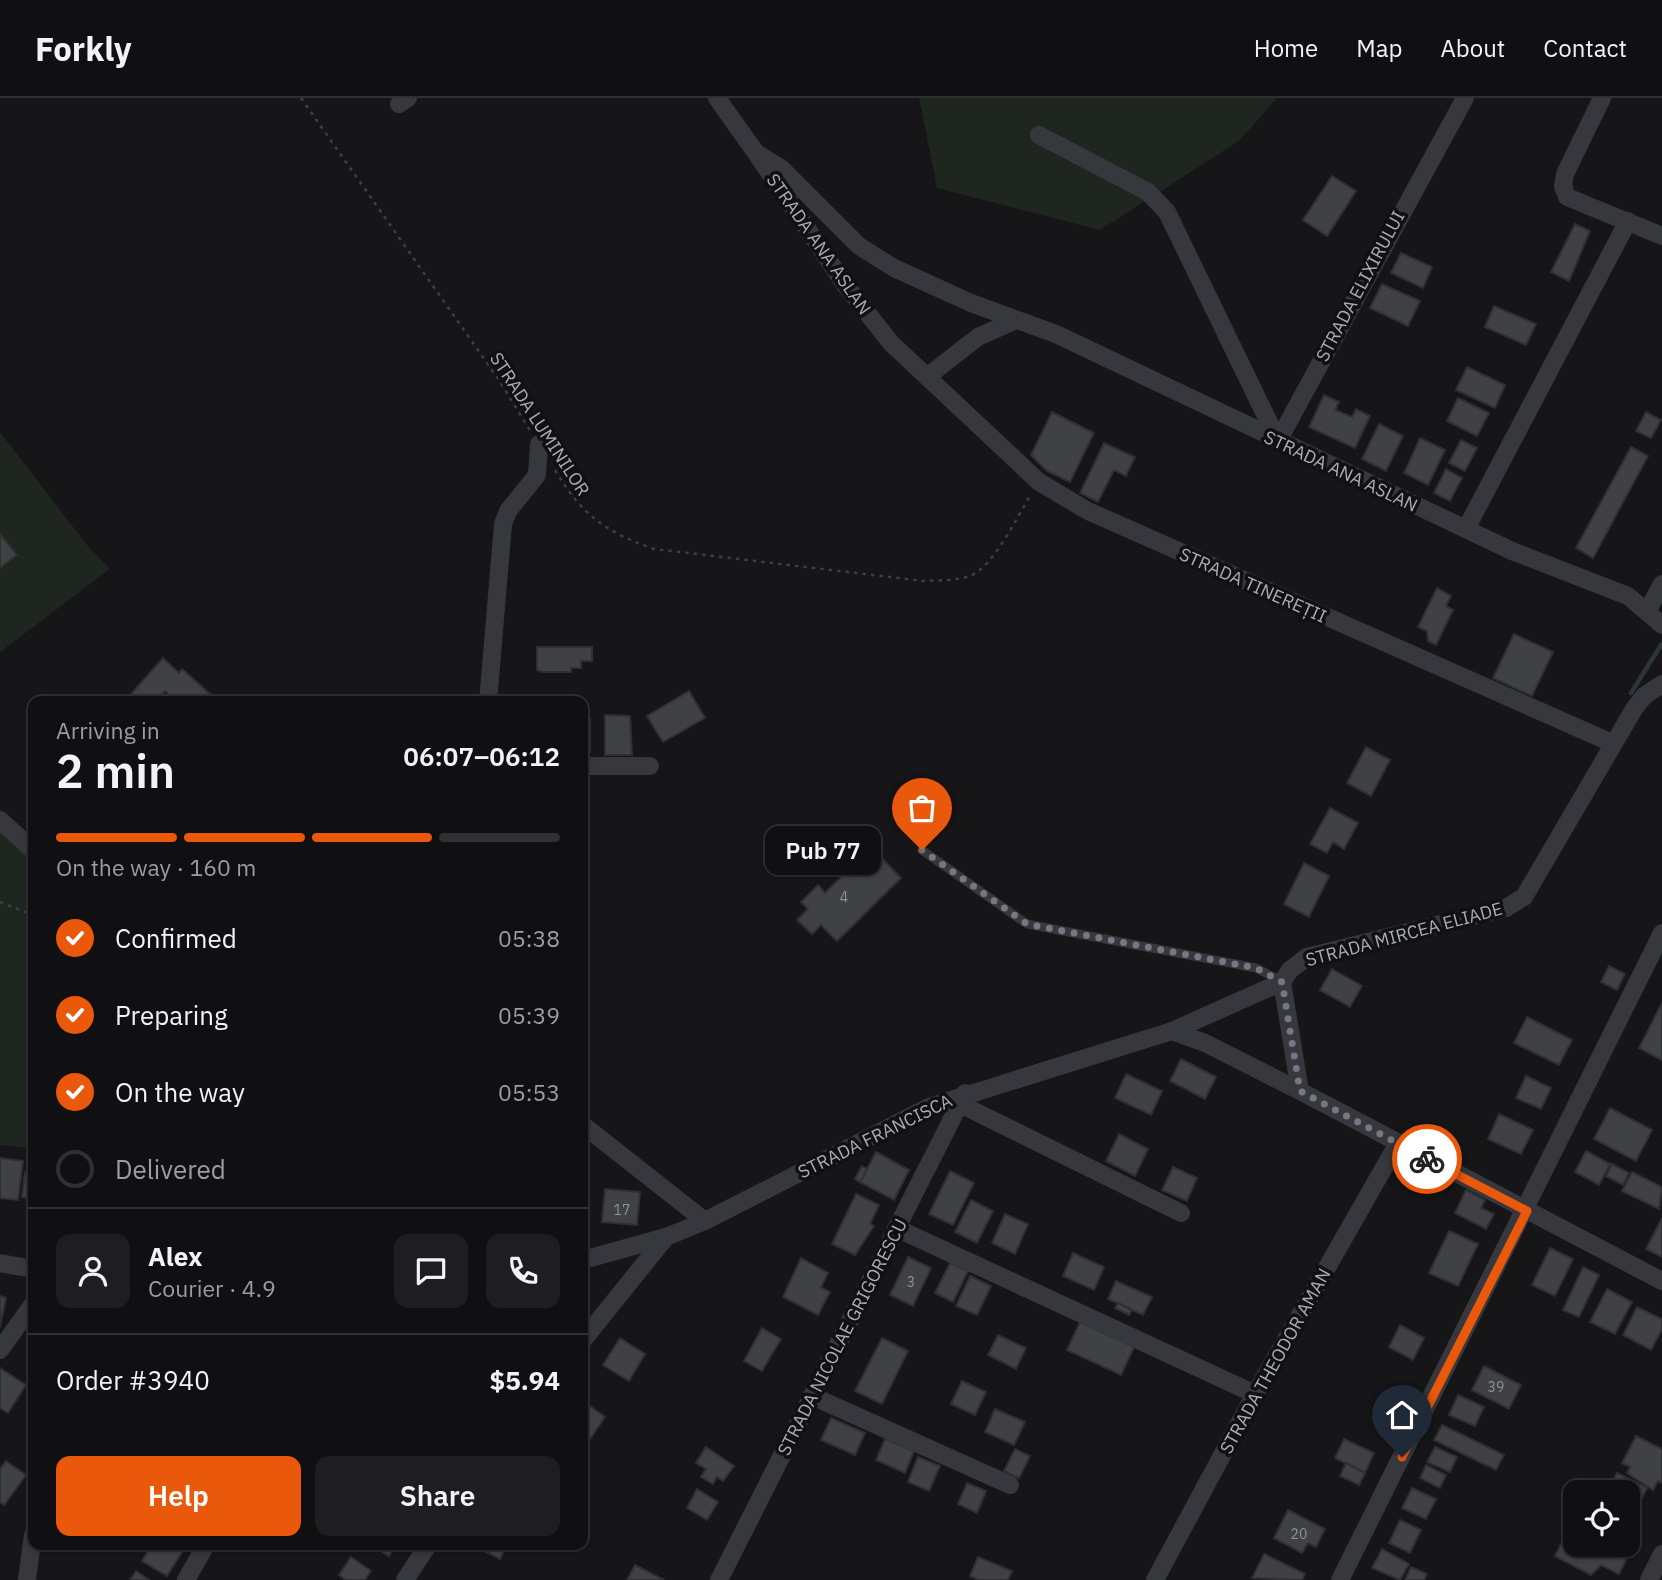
<!DOCTYPE html>
<html lang="en">
<head>
<meta charset="utf-8">
<style>
	body { margin:0; font-family:"IBM Plex Sans",sans-serif; background:#1e1e20; color:#f1f3f6; height:100vh; display:flex; flex-direction:column; font-size:26px; white-space:nowrap }
	* { box-sizing:border-box; margin:0 }
	p { font-size:23px; color:#9c9d9f }
	.icon { flex:none; width:38px; height:38px; fill:none; stroke:currentColor; stroke-width:2; stroke-linecap:round; stroke-linejoin:round }
	.map { position:relative; flex:1; overflow:hidden }
	.drawer { position:absolute; left:28px; top:598px; width:560px; height:854px; display:flex; flex-direction:column; background:#101012; border-radius:14px; box-shadow:0 2px 5px #0004,0 0 0 2px #303032 }
	.drawer>* { flex:none }
	.controls { position:absolute; left:1563px; top:1382px; display:grid; gap:14px }
	.controls a { display:grid; place-items:center; width:77px; height:77px; border-radius:14px; background:#101012; box-shadow:0 2px 5px #0004,0 0 0 2px #303032; font-size:35px }
	.pin { position:absolute; display:grid; place-items:center; width:60px; height:60px; color:#fff; margin:-72px -30px; border-radius:50% 50% 50% 0; rotate:-45deg; box-shadow:0 0 7px #0007 }
	.pin .icon { rotate:45deg }
	.courier { position:absolute; display:grid; place-items:center; width:70px; height:70px; margin:-35px; border:5px solid #ea580c; border-radius:50%; background:#fff; color:#222; box-shadow:0 2px 9px #0007 }
	.bubble { position:absolute; height:49px; border-radius:14px; background:#101012; box-shadow:0 2px 5px #0004,0 0 0 2px #303032; font-size:23px; font-weight:600; line-height:49px; text-align:center }
	.head em { font-style:normal; font-weight:600 }
	.head div { display:flex; flex-direction:column-reverse }
	.head { display:flex; align-items:center; justify-content:space-between; height:119px; padding:0 28px }
	h1 { font-size:46px; font-weight:600; line-height:52px }
	.bar { display:grid; grid-template-columns:repeat(4,1fr); gap:10px 7px; align-content:center; height:84px; padding:0 28px }
	.bar i { height:9px; border-radius:5px; background:#303032 }
	.bar .active { background:#ea580c }
	.bar p { grid-column:span 4 }
	.line { display:flex; align-items:center; gap:18px; padding:0 28px; border-top:2px solid #303032 }
	.line div { flex:1 }
	.round { display:grid; place-items:center; flex:none; width:74px; height:74px; border-radius:14px; background:#1e1e20 }
	ol { padding:0 28px; list-style:none }
	li { display:flex; align-items:center; gap:21px; height:77px }
	li p { margin-inline-start:auto }
	li .icon { padding:7px; border-radius:50%; background:#ea580c; color:#fff; stroke-width:4 }
	li:last-child { color:#9c9d9f }
	li i { width:38px; height:38px; border:4px solid #303032; border-radius:50% }
	.button { display:flex; gap:14px; margin-top:auto; padding:14px 28px }
	.button a { flex:1; height:80px; border-radius:14px; background:#ea580c; color:#fff; font-size:28px; font-weight:600; line-height:80px; text-align:center }
	.button a+a { background:#1e1e20; color:#f1f3f6 }
	header { display:flex; align-items:center; gap:42px; box-sizing:border-box; height:98px; padding:0 35px; background:#101012; border-bottom:2px solid #303032 }
	header strong { font-size:33px }
	nav { display:flex; gap:38px; margin-inline-start:auto; font-size:24px }
	.map>svg:first-child { display:block }
</style>
</head>
<body>
<header>
<strong>Forkly</strong>
<nav><a>Home</a><a>Map</a><a>About</a><a>Contact</a></nav>
</header>
<div class="map">
<svg width="1662" height="1482" viewBox="0 0 1662 1482">
	<rect width="100%" height="100%" fill="#161618"/>
	<g fill="#1e261f">
		<path d="M919,0H1277L1239,43L1100,132L937,90Z"/>
		<path d="M0,334L87,447L110,471L0,554Z"/>
		<path d="M0,711L33,741V1050L0,1047Z"/>
	</g>
	<g fill="none" stroke-linecap="round" stroke-linejoin="round">
		<path stroke="#2c353c" stroke-width="4.5" d="M1631,595L1661,547"/>
	</g>
	<g fill="#404145" stroke="#303034" stroke-width="2">
		<path d="M1332,78L1356,93L1327,138L1303,122Z"/>
		<path d="M1575,126L1590,133L1569,183L1551,174Z"/>
		<path d="M1401,155L1432,169L1423,190L1391,175Z"/>
		<path d="M1382,186L1420,203L1408,228L1370,210Z"/>
		<path d="M1494,208L1536,226L1526,247L1485,229Z"/>
		<path d="M1467,269L1505,287L1495,310L1456,292Z"/>
		<path d="M1324,297L1339,304L1335,312L1352,319L1356,311L1370,318L1355,350L1309,329Z"/>
		<path d="M1458,300L1489,315L1477,338L1447,323Z"/>
		<path d="M1052,314L1094,335L1070,384L1047,373L1031,357Z"/>
		<path d="M1646,314L1661,322L1651,340L1636,333Z"/>
		<path d="M1379,326L1403,338L1386,373L1362,361Z"/>
		<path d="M1420,340L1445,352L1428,387L1404,375Z"/>
		<path d="M1461,342L1477,350L1465,373L1449,365Z"/>
		<path d="M1104,345L1135,359L1126,378L1114,372L1098,404L1080,395Z"/>
		<path d="M1631,349L1648,358L1593,460L1576,450Z"/>
		<path d="M1446,371L1462,380L1450,403L1434,395Z"/>
		<path d="M0,436L17,457L0,470Z"/>
		<path d="M1437,490L1451,498L1446,508L1453,512L1436,547L1428,543L1427,533L1418,529Z"/>
		<path d="M1514,536L1553,554L1532,598L1493,580Z"/>
		<path d="M537,549H592V563H581V570H571V574H543L537,572Z"/>
		<path d="M163,560L179,575L182,571L219,604H177L165,593L155,604H124Z"/>
		<path d="M689,593L705,620L663,644L647,618Z"/>
		<path d="M605,617L630,618L632,657H605Z"/>
		<rect x="583" y="621" width="7" height="33"/>
		<path d="M1366,649L1390,662L1371,698L1347,685Z"/>
		<path d="M1330,710L1358,725L1344,751L1333,744L1327,755L1310,746Z"/>
		<path d="M871,749L901,780L837,843L821,827L812,836L797,822L808,811L801,804L818,787L825,795Z"/>
		<path d="M1304,765L1329,778L1309,819L1284,806Z"/>
		<path d="M1609,868L1625,876L1617,892L1601,884Z"/>
		<path d="M1332,871L1362,888L1350,909L1320,892Z"/>
		<path d="M1662,905V962L1639,950Z"/>
		<path d="M1527,919L1572,942L1559,967L1514,945Z"/>
		<path d="M1181,961L1216,979L1205,1001L1170,983Z"/>
		<path d="M1126,976L1162,993L1151,1017L1115,1000Z"/>
		<path d="M1526,978L1551,990L1541,1011L1516,1000Z"/>
		<path d="M1610,1010L1652,1032L1636,1063L1594,1041Z"/>
		<path d="M1499,1016L1533,1032L1521,1056L1488,1041Z"/>
		<path d="M1119,1036L1148,1051L1135,1078L1106,1063Z"/>
		<path d="M1586,1053L1610,1066L1599,1087L1575,1074Z"/>
		<path d="M876,1054L909,1072L894,1102L860,1084Z"/>
		<path d="M0,1060L23,1063L18,1102L0,1100Z"/>
		<path d="M1612,1066L1629,1075L1623,1087L1606,1078Z"/>
		<path d="M862,1068L867,1071L860,1084L855,1081Z"/>
		<path d="M1173,1069L1197,1080L1187,1103L1162,1092Z"/>
		<path d="M950,1073L974,1085L953,1127L929,1116Z"/>
		<path d="M25,1074L33,1075V1101L22,1099Z"/>
		<path d="M1632,1074L1662,1089L1659,1111L1622,1093Z"/>
		<path d="M605,1091L640,1094L637,1127L602,1124Z"/>
		<path d="M1466,1092L1485,1102L1481,1110L1494,1116L1486,1131L1455,1115Z"/>
		<path d="M856,1096L879,1107L870,1126L874,1128L855,1157L832,1146Z"/>
		<path d="M971,1102L993,1113L977,1145L955,1134Z"/>
		<path d="M1005,1116L1028,1126L1015,1156L992,1145Z"/>
		<path d="M1662,1120V1159L1646,1151Z"/>
		<path d="M1449,1133L1478,1146L1458,1188L1429,1175Z"/>
		<path d="M1550,1150L1573,1161L1555,1198L1532,1187Z"/>
		<path d="M1073,1155L1104,1169L1094,1192L1063,1178Z"/>
		<path d="M908,1159L931,1170L913,1208L890,1197Z"/>
		<path d="M801,1160L828,1175L821,1189L830,1194L818,1217L783,1199Z"/>
		<path d="M950,1165L968,1173L953,1204L935,1195Z"/>
		<path d="M1583,1169L1599,1177L1579,1219L1563,1212Z"/>
		<path d="M970,1178L991,1188L977,1217L956,1208Z"/>
		<path d="M1116,1183L1152,1199L1143,1217L1108,1201Z"/>
		<path d="M1607,1191L1632,1204L1615,1236L1590,1224Z"/>
		<path d="M0,1198L6,1200L0,1229Z"/>
		<path d="M1118,1205L1132,1212L1129,1217L1115,1210Z"/>
		<path d="M1637,1209L1662,1221V1231L1651,1252L1623,1237Z"/>
		<path d="M1080,1224L1134,1249L1121,1277L1067,1252Z"/>
		<path d="M1400,1227L1424,1240L1413,1262L1389,1249Z"/>
		<path d="M762,1230L781,1241L762,1273L744,1263Z"/>
		<path d="M998,1237L1026,1250L1016,1271L988,1257Z"/>
		<path d="M620,1240L645,1256L629,1283L603,1267Z"/>
		<path d="M882,1240L908,1253L882,1306L855,1293Z"/>
		<path d="M1484,1268L1521,1287L1509,1311L1472,1292Z"/>
		<path d="M0,1270L26,1287L8,1315L0,1310Z"/>
		<path d="M962,1283L986,1294L975,1317L951,1306Z"/>
		<path d="M1458,1297L1484,1309L1475,1328L1449,1317Z"/>
		<path d="M583,1303L605,1319L588,1344L583,1341Z"/>
		<path d="M995,1311L1025,1324L1014,1347L985,1334Z"/>
		<path d="M831,1320L865,1335L855,1357L821,1342Z"/>
		<path d="M1442,1327L1504,1357L1496,1372L1434,1342Z"/>
		<path d="M1636,1338L1662,1351V1385L1658,1383L1653,1392L1627,1375L1630,1369L1622,1365Z"/>
		<path d="M885,1341L914,1353L905,1375L876,1362Z"/>
		<path d="M1344,1341L1374,1355L1365,1375L1335,1360Z"/>
		<path d="M706,1349L734,1368L723,1383L717,1379L713,1386L701,1379L706,1371L696,1365Z"/>
		<path d="M1435,1349L1457,1359L1450,1374L1427,1364Z"/>
		<path d="M1015,1351L1030,1358L1019,1380L1004,1373Z"/>
		<path d="M918,1359L940,1368L929,1393L908,1384Z"/>
		<path d="M6,1363L26,1377L4,1407L0,1404V1371Z"/>
		<path d="M1346,1365L1365,1375L1359,1387L1340,1378Z"/>
		<path d="M1426,1367L1446,1377L1440,1390L1420,1380Z"/>
		<path d="M1617,1375L1647,1390L1635,1413L1628,1409V1395H1607Z"/>
		<path d="M967,1385L986,1393L977,1415L958,1406Z"/>
		<path d="M1412,1390L1436,1401L1426,1421L1402,1410Z"/>
		<path d="M697,1391L718,1404L707,1422L687,1410Z"/>
		<path d="M1575,1401V1424L1566,1420Z"/>
		<path d="M1288,1412L1325,1431L1316,1449L1308,1445L1302,1455L1274,1440Z"/>
		<path d="M1400,1422L1421,1432L1410,1455L1389,1445Z"/>
		<path d="M1562,1444L1592,1459L1598,1447L1626,1462L1619,1476L1601,1467L1591,1477L1555,1458Z"/>
		<path d="M152,1447H171L182,1454L167,1478L142,1463Z"/>
		<path d="M371,1447H395L389,1458Z"/>
		<path d="M472,1447H507L500,1461Z"/>
		<path d="M1382,1451L1409,1466L1400,1482L1372,1470Z"/>
		<path d="M1264,1456L1305,1476L1302,1482L1252,1480Z"/>
		<path d="M351,1459L371,1473L365,1482H346L339,1477Z"/>
		<path d="M978,1459L1012,1473L1008,1482H979L970,1478Z"/>
		<path d="M635,1467L664,1482H627Z"/>
		<path d="M1411,1469L1427,1476L1424,1482H1405Z"/>
		<path d="M136,1473L149,1482H130Z"/>
	</g>
	<g fill="none" stroke-linecap="round" stroke-linejoin="round">
		<g stroke="#3d3f44" stroke-width="2.5" stroke-dasharray="3.5 5" stroke-linecap="butt">
			<path d="M301,0L499,282L531,334"/>
			<path d="M555,372C581,416 605,434 654,451L924,483C939,482 958,483 972,477C994,467 1017,419 1030,398"/>
			<path d="M0,804L33,817"/>
		</g>
		<path stroke="#37383d" stroke-width="9" d="M922,752L1027,826L1256,870L1281,883"/>
		<g stroke="#37383d" stroke-width="18">
			<path d="M717,0L756,55L782,71L859,148L894,170L971,205L1056,236L1512,453L1628,498L1662,527"/>
			<path d="M1602,0L1565,76L1563,88L1567,99L1662,138"/>
			<path d="M399,6L408,0"/>
			<path d="M1039,37L1148,94L1167,114L1278,343"/>
			<path d="M758,58L846,188L891,245L1039,384L1088,413L1612,645"/>
			<path d="M928,278L978,239L1016,222"/>
			<path d="M1278,343L1465,0"/>
			<path d="M1466,431L1628,123"/>
			<path d="M1648,512L1662,486"/>
			<path d="M488,604L503,426L508,413L537,377L539,346"/>
			<path d="M583,668H650"/>
			<path d="M0,722L33,752"/>
			<path d="M1282,884L1300,993"/>
			<path d="M1172,933L1205,945L1300,993L1662,1183"/>
			<path d="M960,1006L1181,1115"/>
			<path d="M583,1027L705,1123"/>
			<path d="M896,1130L1255,1296"/>
			<path d="M583,1162L666,1139L705,1123L929,1009L1172,933L1282,884L1290,872L1307,859L1506,810L1524,799L1634,611L1644,598L1662,586"/>
			<path d="M0,1165L33,1171"/>
			<path d="M583,1242L666,1139"/>
			<path d="M0,1252L33,1206"/>
			<path d="M812,1298L1010,1387"/>
			<path d="M27,1482L33,1437"/>
			<path d="M186,1482L206,1447"/>
			<path d="M405,1482L428,1447"/>
			<path d="M719,1482L965,995"/>
			<path d="M1155,1482L1255,1296L1398,1045"/>
			<path d="M1340,1482L1662,835"/>
			<path d="M1649,1482L1662,1456"/>
		</g>
	</g>
	<g fill="none" stroke-linecap="round" stroke-linejoin="round">
		<path stroke="#757880" stroke-width="7" stroke-dasharray="0 12.6" d="M922,752L1027,826L1256,870L1282,884L1300,993L1427,1061"/>
		<path stroke="#ea580c" stroke-width="9" d="M1402,1359L1527,1113L1427,1061"/>
	</g>
	<g text-anchor="middle" dominant-baseline="central" stroke-width="7" stroke-linejoin="round" paint-order="stroke">
		<g font-size="14" fill="#8e929b">
			<text x="844" y="799">4</text>
			<text x="622" y="1112">17</text>
			<text x="911" y="1184">3</text>
			<text x="1496" y="1289">39</text>
			<text x="1299" y="1436">20</text>
		</g>
		<g font-size="18" fill="#a8adb8" stroke="#111113">
			<text transform="translate(819 146) rotate(55)">STRADA ANA ASLAN</text>
			<text transform="translate(1360 188) rotate(-62)">STRADA ELIXIRULUI</text>
			<text transform="translate(540 326) rotate(57)">STRADA LUMINILOR</text>
			<text transform="translate(1341 373) rotate(25)">STRADA ANA ASLAN</text>
			<text transform="translate(1253 487) rotate(24)">STRADA TINEREȚII</text>
			<text transform="translate(1404 836) rotate(-15)">STRADA MIRCEA ELIADE</text>
			<text transform="translate(875 1038) rotate(-26)">STRADA FRANCISCA</text>
			<text transform="translate(842 1239) rotate(-63)">STRADA NICOLAE GRIGORESCU</text>
			<text transform="translate(1275 1263) rotate(-61)">STRADA THEODOR AMAN</text>
		</g>
	</g>
</svg>
<div class="controls">
<a><svg class="icon" aria-label="locate" viewBox="0 0 24 24"><circle cx="12" cy="12" r="6"/><path d="M12 2v4M12 18v4M2 12h4M18 12h4"/></svg></a>
</div>
<div class="pin" style="left:922px;top:752px;background:#ea580c"><svg class="icon" aria-label="bag" viewBox="0 0 24 24"><path d="M5 8h14l-1 12H6zM9 8a3 3 0 0 1 6 0"/></svg></div>
<div class="pin" style="left:1402px;top:1359px;background:#1f2937"><svg class="icon" aria-label="home" viewBox="0 0 24 24"><path d="M3 11l9-7 9 7M6 9v11h12V9"/></svg></div>
<div class="courier" style="left:1427px;top:1061px"><svg class="icon" aria-label="bike" viewBox="0 0 24 24"><circle cx="6" cy="16" r="4"/><circle cx="18" cy="16" r="4"/><path d="M6 16l4-8h5l3 8M10 8l3 8H6M13 5h3"/></svg></div>
<div class="bubble" style="left:765px;top:728px;width:116px">Pub 77</div>
<section class="drawer">
<div class="head"><div><h1>2 min</h1><p>Arriving in</p></div><em>06:07–06:12</em></div>
<div class="bar"><i class="active"></i><i class="active"></i><i class="active"></i><i></i><p>On the way · 160 m</p></div>
<ol>
<li><svg class="icon" aria-label="check" viewBox="0 0 24 24"><path d="M5 12l5 5 9-10"/></svg>Confirmed<p>05:38</p></li>
<li><svg class="icon" aria-label="check" viewBox="0 0 24 24"><path d="M5 12l5 5 9-10"/></svg>Preparing<p>05:39</p></li>
<li><svg class="icon" aria-label="check" viewBox="0 0 24 24"><path d="M5 12l5 5 9-10"/></svg>On the way<p>05:53</p></li>
<li><i></i>Delivered</li>
</ol>
<div class="line" style="height:126px"><a class="round"><svg class="icon" aria-label="person" viewBox="0 0 24 24"><circle cx="12" cy="8" r="4"/><path d="M4 21q1-7 8-7t8 7"/></svg></a><div><b>Alex</b><p>Courier · 4.9</p></div><a class="round"><svg class="icon" aria-label="chat" viewBox="0 0 24 24"><path d="M4 5h16v11H9l-5 4z"/></svg></a><a class="round"><svg class="icon" aria-label="phone" viewBox="0 0 24 24"><path d="M5 4h4l2 5-3 2q2 4 5 5l2-3 5 2v4C11 20 4 13 5 4z"/></svg></a></div>
<div class="line" style="height:91px"><div>Order #3940</div><b>$5.94</b></div>
<div class="button"><a>Help</a><a>Share</a></div>
</section>
</div>
</body>
</html>
